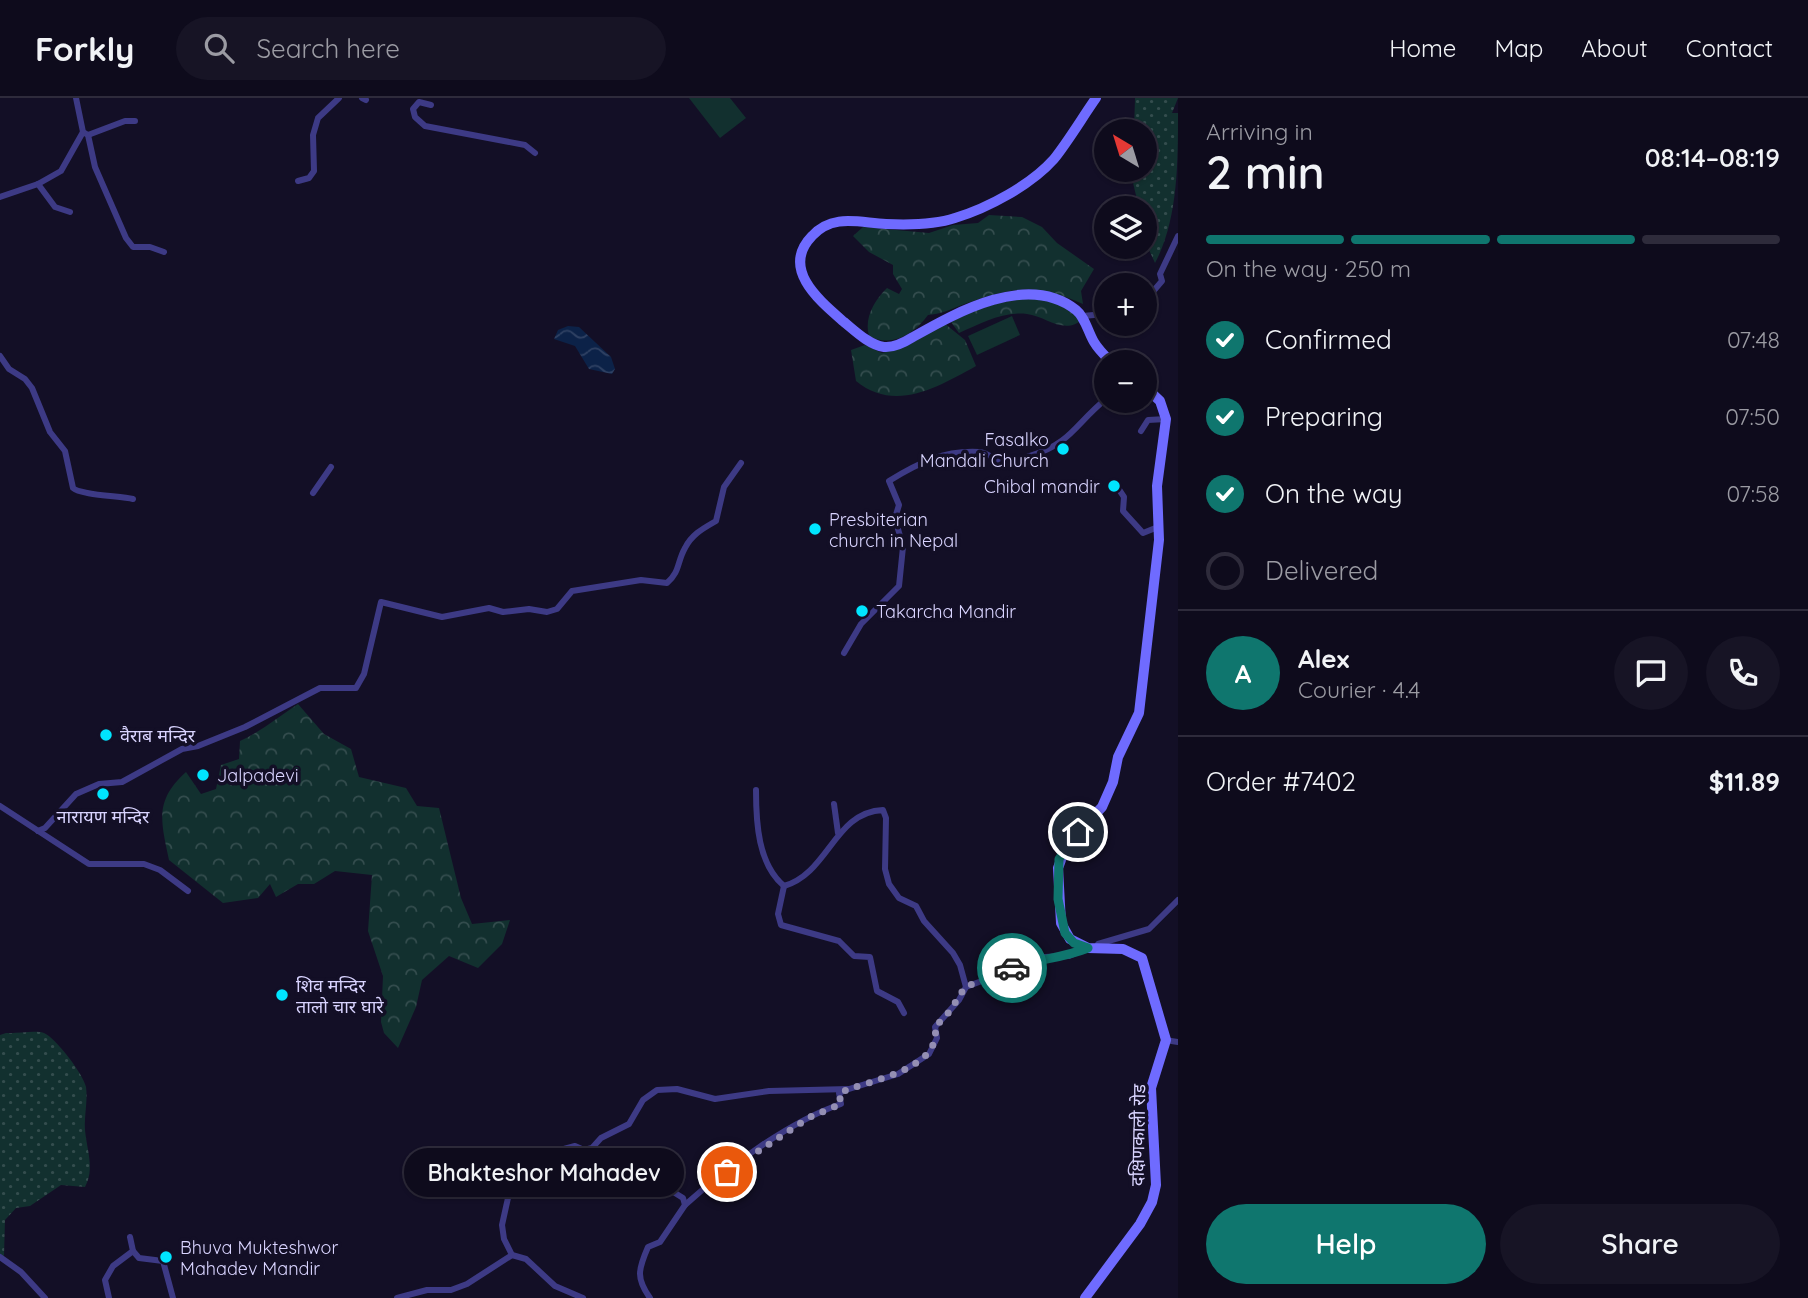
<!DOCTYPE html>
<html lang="en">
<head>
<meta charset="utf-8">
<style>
	body { margin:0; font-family:Quicksand,"Noto Sans Devanagari",sans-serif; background:#171425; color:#f1f3f6; height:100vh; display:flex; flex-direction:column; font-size:26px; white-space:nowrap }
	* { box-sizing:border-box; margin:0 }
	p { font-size:23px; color:#9b9ba3 }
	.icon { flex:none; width:38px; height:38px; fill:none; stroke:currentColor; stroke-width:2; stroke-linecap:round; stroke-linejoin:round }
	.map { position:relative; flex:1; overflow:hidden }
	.sheet { display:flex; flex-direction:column; background:#0e0b1c; width:630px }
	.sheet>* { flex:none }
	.needle { width:46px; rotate:322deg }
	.tools { position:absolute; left:1094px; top:21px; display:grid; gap:14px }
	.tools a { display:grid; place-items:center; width:63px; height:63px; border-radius:50%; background:#0e0b1c; box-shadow:0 2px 5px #0004,0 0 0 2px #2e2b3b; font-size:35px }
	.pin { position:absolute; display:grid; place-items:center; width:60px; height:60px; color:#fff; margin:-30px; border:4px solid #fff; border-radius:50%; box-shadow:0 2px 7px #0007 }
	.courier { position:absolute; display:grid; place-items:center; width:70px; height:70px; margin:-35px; border:5px solid #0f766e; border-radius:50%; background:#fff; color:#222; box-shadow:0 2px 9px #0007 }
	.bubble { position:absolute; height:49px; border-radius:24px; background:#0e0b1c; box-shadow:0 2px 5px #0004,0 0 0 2px #2e2b3b; font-size:23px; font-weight:600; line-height:49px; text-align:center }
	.overview em { font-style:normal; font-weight:600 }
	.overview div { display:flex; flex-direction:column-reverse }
	.overview { display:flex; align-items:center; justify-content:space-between; height:119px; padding:0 28px }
	h1 { font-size:46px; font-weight:600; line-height:52px }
	.bar { display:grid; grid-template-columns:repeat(4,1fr); gap:10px 7px; align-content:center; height:84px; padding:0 28px }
	.bar i { height:9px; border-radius:5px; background:#2e2b3b }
	.bar .on { background:#0f766e }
	.bar p { grid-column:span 4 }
	.line { display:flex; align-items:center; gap:18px; padding:0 28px; border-top:2px solid #2e2b3b }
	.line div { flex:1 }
	.round { display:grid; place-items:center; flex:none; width:74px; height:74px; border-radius:37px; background:#171425 }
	ol { padding:0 28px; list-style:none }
	li { display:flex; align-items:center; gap:21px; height:77px }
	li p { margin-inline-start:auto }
	li .icon { padding:7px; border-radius:50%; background:#0f766e; color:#fff; stroke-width:4 }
	li:last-child { color:#9b9ba3 }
	li i { width:38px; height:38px; border:4px solid #2e2b3b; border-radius:50% }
	.cta { display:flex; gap:14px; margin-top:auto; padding:14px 28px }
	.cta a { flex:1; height:80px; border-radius:42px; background:#0f766e; color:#fff; font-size:28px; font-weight:600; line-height:80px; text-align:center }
	.cta a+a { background:#171425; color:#f1f3f6 }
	header { display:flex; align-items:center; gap:42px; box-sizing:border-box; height:98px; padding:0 35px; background:#0e0b1c; border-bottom:2px solid #2e2b3b }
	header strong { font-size:33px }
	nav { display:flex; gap:38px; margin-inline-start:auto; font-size:24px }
	.search { width:490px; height:63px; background:#171425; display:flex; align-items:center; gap:18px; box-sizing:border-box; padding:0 24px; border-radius:38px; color:#9b9ba3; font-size:26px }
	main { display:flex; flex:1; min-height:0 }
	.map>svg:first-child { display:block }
</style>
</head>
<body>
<header>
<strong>Forkly</strong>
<div class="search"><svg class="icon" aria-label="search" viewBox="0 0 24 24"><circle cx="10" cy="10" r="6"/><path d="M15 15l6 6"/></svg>Search here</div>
<nav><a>Home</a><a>Map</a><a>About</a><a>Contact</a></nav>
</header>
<main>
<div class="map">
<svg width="1178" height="1200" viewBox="0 0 1178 1200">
	<defs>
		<pattern id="grass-dots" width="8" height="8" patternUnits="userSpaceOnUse" patternTransform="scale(1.75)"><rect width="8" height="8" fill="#12302f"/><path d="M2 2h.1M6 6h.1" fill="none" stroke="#344d4e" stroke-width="1.8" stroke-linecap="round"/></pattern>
		<pattern id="forest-crowns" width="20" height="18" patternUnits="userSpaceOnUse" patternTransform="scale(1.75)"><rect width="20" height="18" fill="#12302f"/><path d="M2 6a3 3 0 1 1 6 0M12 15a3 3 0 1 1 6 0" fill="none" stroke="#344d4e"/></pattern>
		<pattern id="water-waves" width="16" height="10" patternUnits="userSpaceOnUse" patternTransform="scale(1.75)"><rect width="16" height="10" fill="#0c2248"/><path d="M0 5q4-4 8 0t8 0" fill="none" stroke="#2f4163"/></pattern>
	</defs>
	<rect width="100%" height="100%" fill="#130f26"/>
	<g fill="url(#grass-dots)">
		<path d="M1135,0H1178L1172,15H1178C1178,65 1178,122 1155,165L1145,143L1144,110H1139L1130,72H1144V33H1134Z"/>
		<path d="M6,935C17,936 34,932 44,935C55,939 84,977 86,989C88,1002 84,1018 85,1032C87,1053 95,1071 85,1089L61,1087L30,1108L16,1110L5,1122L4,1158L0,1156V937Z"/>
	</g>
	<g fill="url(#forest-crowns)">
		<path d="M989,117L1022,119L1042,129L1057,145L1094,171L1081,193L1083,206C1038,186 1016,188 970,204C955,209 944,216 928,217C914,236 892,250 869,238C864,220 874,203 887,190L899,196L902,191L893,176V167L869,154L853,138L863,129L929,135L953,127L978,125Z"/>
		<path d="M1047,199L1083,221C1064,238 1046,218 1027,216C1003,213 980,226 959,235L951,224C983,207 1012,200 1047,199Z"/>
		<path d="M944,225L965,242L976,268C938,289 895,315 856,283L851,252L865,247L882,255L909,247Z"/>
		<path d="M298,606L324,636L351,651L359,679L406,690L417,708L439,710L461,800L472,826L510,822L502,846L478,870L449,858L422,882L416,909L398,950L384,935L381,924L383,878L368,833L372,777L335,773L314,786H298L276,799L270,786L258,800L223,805L169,762C161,723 154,703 186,674L201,696L216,691L221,667L239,661L240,643C262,633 278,619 298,606Z"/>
	</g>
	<g fill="#12302f">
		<path d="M689,0H730L746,20L720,40Z"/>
		<path d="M1012,218L1020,237L977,257L968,238Z"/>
	</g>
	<path fill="url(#water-waves)" d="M568,228L579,229L611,259L615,271L612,276L589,271L575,248L554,241L558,232Z"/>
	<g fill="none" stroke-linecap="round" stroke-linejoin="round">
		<g stroke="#3d3a85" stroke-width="6">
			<path d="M76,0L83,34L88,37L95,69L126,140L133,149H150L164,154"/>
			<path d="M362,0L366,2"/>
			<path d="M431,7L419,4L413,11L415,19L425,28L525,47L535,55"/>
			<path d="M88,37L125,23H135"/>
			<path d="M298,83L309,80L314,73L313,37L318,20L339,0"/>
			<path d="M38,86L55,109L70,114"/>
			<path d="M0,99L38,86L61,73L83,34"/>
			<path d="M1144,204L1162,183L1160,176L1178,138"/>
			<path d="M1082,218L1106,216"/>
			<path d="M0,258L9,271L25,281L32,290L50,334L65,353L73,390C80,397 120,398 133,401"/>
			<path d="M1141,333L1148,322L1166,321"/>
			<path d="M1118,390L1124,399L1123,413L1143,435L1158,429"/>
			<path d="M313,395L331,369"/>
			<path d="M844,555L861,526L899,488L903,449L895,420L899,407L889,383C918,365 944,352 979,354C991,355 997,366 1009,365C1016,364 1023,360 1030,358C1072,345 1075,326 1106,301"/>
			<path d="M756,692C756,725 758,766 784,788C829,775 834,714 883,712L886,720L885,771L889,786L899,800L916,808L924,823L953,855L960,867L966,889"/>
			<path d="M834,706L838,735"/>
			<path d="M0,708L89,766H144L160,772L188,793"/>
			<path d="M38,733L45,730L76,696L99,686L122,684L182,651L198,648L245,629L320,590H356L364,576L381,504L442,519L489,510L503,514L529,511L547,514L557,511L572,493L641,482L667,485C680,474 677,464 685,450C692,436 704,430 716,423L724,389L741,365"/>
			<path d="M784,788L778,816L781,827L839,843L854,858L870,859L877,893L898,904L904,915"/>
			<path d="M1096,851L1098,846L1149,831L1178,802"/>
			<path d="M1165,942L1178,944"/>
			<path d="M685,1107C725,1071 790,1023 841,1006L839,995L848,991"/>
			<path d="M133,1153L139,1160L163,1163L173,1200"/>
			<path d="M512,1157L504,1141L502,1127L516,1064L575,1048L584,1052L592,1050L601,1040L629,1026L643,1002L657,992L677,991L715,1001L769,993L849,991L898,976L929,956L937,940L935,929L959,902L966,889L1044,859L1069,858L1088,850"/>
			<path d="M0,1159L21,1174L45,1200"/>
			<path d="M109,1200L105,1182L113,1168L133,1153L130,1139"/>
			<path d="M397,1200L427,1192H451L467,1186L512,1157L526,1161L555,1188L583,1200"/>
			<path d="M650,1200C636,1180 638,1172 648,1149L660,1144L685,1107L683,1100L667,1090"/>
		</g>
		<g stroke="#6f6bff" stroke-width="10">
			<path d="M1096,0C1082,20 1069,42 1054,61C1031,87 988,110 955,120C934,127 908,127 886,126C860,125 833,115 812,138C780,171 820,203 844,224C854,232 869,247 884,249C894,250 905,244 913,239C957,214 1028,174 1076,212C1085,219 1088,234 1094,244C1098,251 1105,258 1111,264"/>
			<path d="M1085,1200L1140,1126L1152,1104L1156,1087L1151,990L1166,942L1142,860L1123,851L1088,850L1070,841L1061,825L1058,770L1067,746L1102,709L1113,684L1118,659L1139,615L1159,442L1157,388L1166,321L1160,303L1144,288"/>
		</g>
	</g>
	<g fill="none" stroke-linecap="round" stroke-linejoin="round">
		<path stroke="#948fb3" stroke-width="7" stroke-dasharray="0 12.6" d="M727,1074L810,1019L841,1006L839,995C869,982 942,972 935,929L950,913L965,889L1012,870"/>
		<path stroke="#0f766e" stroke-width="9" d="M1012,870C1038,861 1063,860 1088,850L1074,845L1065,835L1058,801L1059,761L1078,734"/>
	</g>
	<g fill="#00e5ff" stroke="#130f26" stroke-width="2.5">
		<circle cx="1063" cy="351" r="7"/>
		<circle cx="1114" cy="388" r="7"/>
		<circle cx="815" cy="431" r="7"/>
		<circle cx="862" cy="513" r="7"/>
		<circle cx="106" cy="637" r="7"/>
		<circle cx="203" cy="677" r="7"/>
		<circle cx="103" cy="696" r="7"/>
		<circle cx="282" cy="897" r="7"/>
		<circle cx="166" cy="1159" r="7"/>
	</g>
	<g text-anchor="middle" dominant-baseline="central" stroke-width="7" stroke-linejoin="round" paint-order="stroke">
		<g font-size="18" fill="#d9d4ff" stroke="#130f26" text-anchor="start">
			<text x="1049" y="341" text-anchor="end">Fasalko<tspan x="1049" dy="21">Mandali Church</tspan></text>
			<text x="1100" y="388" text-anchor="end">Chibal mandir</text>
			<text x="829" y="421">Presbiterian<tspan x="829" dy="21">church in Nepal</tspan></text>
			<text x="876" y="513">Takarcha Mandir</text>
			<text x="120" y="637">वैराब मन्दिर</text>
			<text x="217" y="677">Jalpadevi</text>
			<text x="103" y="718" text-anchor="middle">नारायण मन्दिर</text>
			<text x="296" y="887">शिव मन्दिर<tspan x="296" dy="21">तालो चार घारे</tspan></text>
			<text x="180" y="1149">Bhuva Mukteshwor<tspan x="180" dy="21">Mahadev Mandir</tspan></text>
		</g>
		<g font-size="18" fill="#d9d4ff" stroke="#130f26">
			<text transform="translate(1138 1037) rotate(-89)">दक्षिणकाली रोड</text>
		</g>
	</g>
</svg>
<div class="tools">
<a><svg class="needle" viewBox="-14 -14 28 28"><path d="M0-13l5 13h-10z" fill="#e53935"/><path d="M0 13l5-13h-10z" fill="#9b9ba3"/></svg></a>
<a><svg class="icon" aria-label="layers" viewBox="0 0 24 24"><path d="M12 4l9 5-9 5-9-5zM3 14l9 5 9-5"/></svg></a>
<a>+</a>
<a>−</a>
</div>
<div class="pin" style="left:727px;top:1074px;background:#ea580c"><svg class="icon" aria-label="bag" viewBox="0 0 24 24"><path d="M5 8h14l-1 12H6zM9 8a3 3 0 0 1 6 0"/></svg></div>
<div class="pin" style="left:1078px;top:734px;background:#1f2937"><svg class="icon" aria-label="home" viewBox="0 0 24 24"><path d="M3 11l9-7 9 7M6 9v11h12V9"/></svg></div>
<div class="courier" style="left:1012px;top:870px"><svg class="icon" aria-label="car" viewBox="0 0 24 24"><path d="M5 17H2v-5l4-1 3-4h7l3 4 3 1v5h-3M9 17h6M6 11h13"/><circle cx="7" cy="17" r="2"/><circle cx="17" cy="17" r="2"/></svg></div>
<div class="bubble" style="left:404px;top:1050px;width:280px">Bhakteshor Mahadev</div>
</div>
<section class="sheet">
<div class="overview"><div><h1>2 min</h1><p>Arriving in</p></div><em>08:14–08:19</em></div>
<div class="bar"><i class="on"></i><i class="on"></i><i class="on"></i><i></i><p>On the way · 250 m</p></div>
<ol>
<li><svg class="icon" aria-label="check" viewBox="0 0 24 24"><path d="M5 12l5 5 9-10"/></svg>Confirmed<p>07:48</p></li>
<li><svg class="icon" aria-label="check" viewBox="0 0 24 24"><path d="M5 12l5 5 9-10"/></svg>Preparing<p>07:50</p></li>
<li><svg class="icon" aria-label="check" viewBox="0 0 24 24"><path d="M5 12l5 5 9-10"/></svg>On the way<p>07:58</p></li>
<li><i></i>Delivered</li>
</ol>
<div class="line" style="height:126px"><b class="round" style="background:#0f766e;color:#fff">A</b><div><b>Alex</b><p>Courier · 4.4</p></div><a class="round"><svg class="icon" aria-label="chat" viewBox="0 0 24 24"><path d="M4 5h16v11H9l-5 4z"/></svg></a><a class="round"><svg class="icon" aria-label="phone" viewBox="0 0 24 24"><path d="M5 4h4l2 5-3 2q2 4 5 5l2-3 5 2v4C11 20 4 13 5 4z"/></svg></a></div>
<div class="line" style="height:91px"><div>Order #7402</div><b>$11.89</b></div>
<div class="cta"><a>Help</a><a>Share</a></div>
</section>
</main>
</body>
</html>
